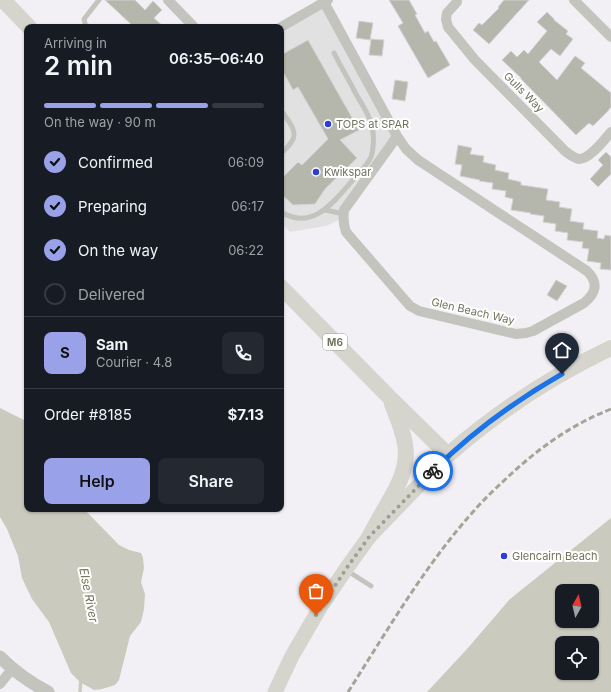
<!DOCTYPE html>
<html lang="en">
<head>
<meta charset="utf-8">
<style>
	body { margin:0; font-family:Inter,sans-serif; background:#242831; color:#f1f3f6; height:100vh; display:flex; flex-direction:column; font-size:15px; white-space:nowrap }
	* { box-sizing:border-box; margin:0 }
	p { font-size:13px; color:#9ea1a6 }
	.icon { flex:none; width:22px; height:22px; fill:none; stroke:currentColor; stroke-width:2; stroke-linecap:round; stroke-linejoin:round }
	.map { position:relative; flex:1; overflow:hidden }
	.panel { position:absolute; left:24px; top:24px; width:260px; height:488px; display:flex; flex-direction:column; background:#171b24; border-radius:8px; box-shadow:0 1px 3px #0004 }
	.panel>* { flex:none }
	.needle { width:26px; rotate:8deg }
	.tools { position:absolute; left:555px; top:584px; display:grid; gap:8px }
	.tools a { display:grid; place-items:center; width:44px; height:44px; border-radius:8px; background:#171b24; box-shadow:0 1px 3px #0004; font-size:20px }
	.pin { position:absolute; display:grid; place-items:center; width:34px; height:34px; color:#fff; margin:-41px -17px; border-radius:50% 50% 50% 0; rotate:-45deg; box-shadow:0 0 4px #0007 }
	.pin .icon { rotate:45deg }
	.courier { position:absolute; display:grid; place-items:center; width:40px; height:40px; margin:-20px; border:3px solid #1a73e8; border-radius:50%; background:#fff; color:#222; box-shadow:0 1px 5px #0007 }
	.overview em { font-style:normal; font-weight:600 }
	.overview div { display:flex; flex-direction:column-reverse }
	.overview { display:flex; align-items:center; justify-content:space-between; height:68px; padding:0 20px }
	h1 { font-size:26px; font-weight:600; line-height:30px }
	.bar { display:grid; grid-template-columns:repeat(4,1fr); gap:6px 4px; align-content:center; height:48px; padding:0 20px }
	.bar i { height:5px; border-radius:3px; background:#363941 }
	.bar .current { background:#99a1e8 }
	.bar p { grid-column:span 4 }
	.line { display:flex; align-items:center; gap:10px; padding:0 20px; border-top:1px solid #363941 }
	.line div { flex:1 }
	.round { display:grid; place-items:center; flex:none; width:42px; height:42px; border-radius:8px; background:#242831 }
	ol { padding:0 20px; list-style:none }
	li { display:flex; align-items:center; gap:12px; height:44px }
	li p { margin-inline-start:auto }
	li .icon { padding:4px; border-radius:50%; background:#99a1e8; color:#111; stroke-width:4 }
	li:last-child { color:#9ea1a6 }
	li i { width:22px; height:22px; border:2px solid #363941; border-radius:50% }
	.primary-button { display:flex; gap:8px; margin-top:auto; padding:8px 20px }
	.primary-button a { flex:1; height:46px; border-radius:8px; background:#99a1e8; color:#111; font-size:16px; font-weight:600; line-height:46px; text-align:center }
	.primary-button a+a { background:#242831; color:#f1f3f6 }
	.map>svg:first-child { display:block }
</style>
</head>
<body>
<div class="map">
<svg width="611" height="692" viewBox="0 0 611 692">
	<rect width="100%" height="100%" fill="#f2f0f4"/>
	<path fill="#e2e1e1" d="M324,2L397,136L343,218L326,226L290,232L281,223V27Z"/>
	<g fill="#cbcabe" fill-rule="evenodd">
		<path d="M0,408L24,420L27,424V509H84L119,545L129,550L141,553L143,558L144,568L141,582L145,594L144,609L141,622L130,636L119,680L115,685L102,689L94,690L80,682L71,673L49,622L32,599L22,578L18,556L7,529L0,517Z"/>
		<path d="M611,518V692H427L467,649L510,599ZM562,591H592V621H562ZM562,643H592V673H562Z"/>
	</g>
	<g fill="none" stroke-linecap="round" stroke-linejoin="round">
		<path stroke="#cbcabe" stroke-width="3.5" d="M80,692L81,678"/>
	</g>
	<g fill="#b5b6ac" stroke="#d4d3d5">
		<path d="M105,0H135L145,10L153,1L162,10L154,18L164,27H134Z"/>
		<path d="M389,0H409L417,14L415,15L425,33L428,31L434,42L436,41L450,65L428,78L398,26L403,23Z"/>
		<path d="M504,0H529L489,44L473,30L479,23L482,25L499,8L498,7Z"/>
		<path d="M547,12L554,19V20L568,31L566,34L573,39L560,56L551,49L539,62L557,80L575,56L585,63L581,68L611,93V107L607,112L593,126L589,123L576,135L521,79V78L502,60L511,51L517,57L524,50L528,54L547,31L537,22Z"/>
		<path d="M359,21L373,23L370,40L356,38Z"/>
		<path d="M371,39L384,40L382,56L369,55Z"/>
		<path d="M308,40L359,130L340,140L357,158L325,189L315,204L293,205L281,194V179L298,162L302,165L328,139L298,87L293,90L281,68V55Z"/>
		<path d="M395,80L408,82L405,101L392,99Z"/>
		<path d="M458,145L472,148L470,154L484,156L483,162L496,165L495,170L509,173L508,179L521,182V185L548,189L546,200L560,202L559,207L572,209L570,221L584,223L583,229L598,231L597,238L604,239L605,235L611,236V270L600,269L601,263L587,261L589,249L582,248L583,242L567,240L568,233L555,231L556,224L543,222L544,216L530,214L531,213L511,210L513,199L505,197L506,191L492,189L493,183L479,181L480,180L460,176L462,165L455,164Z"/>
		<path d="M606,152L611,157V174L598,187L590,179L603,165L598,160Z"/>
		<path d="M556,280L567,286L557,301L547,295Z"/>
	</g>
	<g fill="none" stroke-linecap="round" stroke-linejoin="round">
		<g stroke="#c3c4bd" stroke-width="5">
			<path d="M86,27L84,19L99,0"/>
			<path d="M281,110C286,118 299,131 292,141C289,146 285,150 281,153"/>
			<path d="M325,210L344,214"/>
			<path d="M281,212C312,231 333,203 352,181C358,174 367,166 371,157C373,152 374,139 373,133C372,119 363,106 356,94C349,80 341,67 334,53"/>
			<path d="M346,570L371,586"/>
		</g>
		<g stroke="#c3c4bd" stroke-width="10">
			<path d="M168,0L194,27"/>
			<path d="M574,0L611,37"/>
			<path d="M324,2L397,136L406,149L418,160L587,271C599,283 596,293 584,303L533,331L526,333L516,334L419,311L410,306L346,232C343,224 343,218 344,210L391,145L397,136"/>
			<path d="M457,2L447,13L446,19L448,27L475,60L565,151C569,154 574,158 579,159C590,159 604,140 611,132"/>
			<path d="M281,27L328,0"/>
			<path d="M0,684L12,669"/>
		</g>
		<path stroke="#c3c4bd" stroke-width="13" d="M0,657C15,672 29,682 48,692"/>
		<path stroke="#d5d5ce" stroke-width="15" d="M275,692L292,656L321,606L346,569L369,537L448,455"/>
		<g stroke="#d5d5ce" stroke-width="16">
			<path d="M3,0L29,27"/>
			<path d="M281,287L389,397L448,455C497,412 552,376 611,348"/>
			<path d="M369,537C375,526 381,515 387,505C398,486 409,467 405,444C403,430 397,417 392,404"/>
		</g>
		<path stroke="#a3a599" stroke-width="3" stroke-dasharray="6 3" stroke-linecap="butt" d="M348,692C387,631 424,567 472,513C484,499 497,487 510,475C540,447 573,424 611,409"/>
	</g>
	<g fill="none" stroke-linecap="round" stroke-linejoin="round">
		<path stroke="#9e9f92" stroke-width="4" stroke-dasharray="0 7.2" d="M316,615L346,569L369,537L433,471"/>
		<path stroke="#1a73e8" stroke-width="5" d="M433,471C471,433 515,401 562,374"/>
	</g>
	<g fill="#2e3dd6" stroke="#fff" stroke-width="1.5">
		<circle cx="328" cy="124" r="4"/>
		<circle cx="316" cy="172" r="4"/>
		<circle cx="504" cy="556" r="4"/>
	</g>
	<g text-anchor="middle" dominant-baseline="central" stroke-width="4" stroke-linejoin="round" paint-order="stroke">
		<rect fill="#fff" stroke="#9c9e8e" stroke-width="1" x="323" y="334" width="24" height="16" rx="3"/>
		<g font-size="10" font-weight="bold" fill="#71745d">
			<text x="335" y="342">M6</text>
		</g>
		<g font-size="11" fill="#71745d" stroke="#fff">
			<text transform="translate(524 92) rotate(45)">Gulls Way</text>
			<text transform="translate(473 311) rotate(13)">Glen Beach Way</text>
		</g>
		<g font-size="11" fill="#71745d" stroke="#fff" text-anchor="start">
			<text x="336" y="124">TOPS at SPAR</text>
			<text x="324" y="172">Kwikspar</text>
			<text x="512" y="556">Glencairn Beach</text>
		</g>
		<g font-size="12" font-style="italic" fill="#76755b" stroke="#fff">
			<text transform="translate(89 595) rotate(79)">Else River</text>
		</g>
	</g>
</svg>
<div class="tools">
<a><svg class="needle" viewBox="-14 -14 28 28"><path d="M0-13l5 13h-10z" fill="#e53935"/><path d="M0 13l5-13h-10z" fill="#9ea1a6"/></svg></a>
<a><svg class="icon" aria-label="locate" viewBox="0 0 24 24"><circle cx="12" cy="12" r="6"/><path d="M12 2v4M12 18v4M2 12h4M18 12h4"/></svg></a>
</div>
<div class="pin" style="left:316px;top:615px;background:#ea580c"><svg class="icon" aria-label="bag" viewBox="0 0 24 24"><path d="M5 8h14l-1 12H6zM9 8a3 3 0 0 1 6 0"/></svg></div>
<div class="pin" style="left:562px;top:374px;background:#1f2937"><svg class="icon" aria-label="home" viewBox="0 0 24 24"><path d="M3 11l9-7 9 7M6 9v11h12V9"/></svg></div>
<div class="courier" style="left:433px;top:471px"><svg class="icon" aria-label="bike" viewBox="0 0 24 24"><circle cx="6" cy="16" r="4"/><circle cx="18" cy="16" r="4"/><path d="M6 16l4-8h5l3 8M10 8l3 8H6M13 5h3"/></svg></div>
<section class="panel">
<div class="overview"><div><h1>2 min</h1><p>Arriving in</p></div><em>06:35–06:40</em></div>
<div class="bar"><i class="current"></i><i class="current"></i><i class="current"></i><i></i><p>On the way · 90 m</p></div>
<ol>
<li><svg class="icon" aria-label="check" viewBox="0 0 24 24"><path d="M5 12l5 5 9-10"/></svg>Confirmed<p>06:09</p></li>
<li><svg class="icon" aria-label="check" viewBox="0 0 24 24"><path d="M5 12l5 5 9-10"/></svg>Preparing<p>06:17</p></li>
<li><svg class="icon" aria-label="check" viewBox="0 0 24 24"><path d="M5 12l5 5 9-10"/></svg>On the way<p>06:22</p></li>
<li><i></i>Delivered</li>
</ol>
<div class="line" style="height:72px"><b class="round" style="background:#99a1e8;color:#111">S</b><div><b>Sam</b><p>Courier · 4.8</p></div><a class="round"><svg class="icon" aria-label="phone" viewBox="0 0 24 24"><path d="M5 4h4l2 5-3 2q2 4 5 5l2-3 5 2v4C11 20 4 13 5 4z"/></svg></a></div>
<div class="line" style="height:52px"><div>Order #8185</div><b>$7.13</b></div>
<div class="primary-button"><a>Help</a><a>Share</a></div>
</section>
</div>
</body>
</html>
